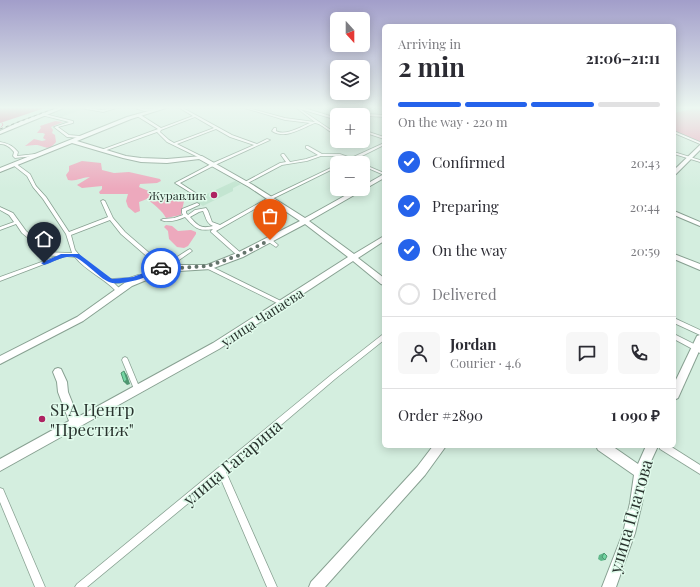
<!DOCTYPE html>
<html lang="en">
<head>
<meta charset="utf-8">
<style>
	body { margin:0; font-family:"Playfair Display",serif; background:#f7f7f7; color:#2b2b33; height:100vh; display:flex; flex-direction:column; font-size:15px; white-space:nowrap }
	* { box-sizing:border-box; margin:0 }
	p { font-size:13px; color:#7c7c81 }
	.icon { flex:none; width:22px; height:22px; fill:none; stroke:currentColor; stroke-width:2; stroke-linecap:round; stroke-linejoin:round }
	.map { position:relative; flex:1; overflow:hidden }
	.panel { position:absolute; left:382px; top:24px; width:294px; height:424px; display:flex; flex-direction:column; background:#fff; border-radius:6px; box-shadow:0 2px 10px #0003 }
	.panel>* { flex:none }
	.needle { width:26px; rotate:159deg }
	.tools { position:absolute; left:330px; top:12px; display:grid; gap:8px }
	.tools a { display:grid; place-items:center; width:40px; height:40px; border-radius:6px; background:#fff; box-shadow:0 2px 10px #0003; font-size:20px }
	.pin { position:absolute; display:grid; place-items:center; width:34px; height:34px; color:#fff; margin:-41px -17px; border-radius:50% 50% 50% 0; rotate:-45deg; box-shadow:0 0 4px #0007 }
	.pin .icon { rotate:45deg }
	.courier { position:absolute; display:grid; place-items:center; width:40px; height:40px; margin:-20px; border:3px solid #2563eb; border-radius:50%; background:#fff; color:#222; box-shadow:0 1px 5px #0007 }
	.headline em { font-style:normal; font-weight:700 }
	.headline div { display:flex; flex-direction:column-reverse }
	.headline { display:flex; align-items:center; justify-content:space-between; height:68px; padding:0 16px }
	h1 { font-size:26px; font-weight:700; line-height:30px }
	.bar { display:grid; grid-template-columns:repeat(4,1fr); gap:6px 4px; align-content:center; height:48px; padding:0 16px }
	.bar i { height:5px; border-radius:3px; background:#e1e1e2 }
	.bar .selected { background:#2563eb }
	.bar p { grid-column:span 4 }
	.line { display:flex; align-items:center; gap:10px; padding:0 16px; border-top:1px solid #e1e1e2 }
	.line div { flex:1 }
	.round { display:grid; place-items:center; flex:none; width:42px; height:42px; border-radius:6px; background:#f7f7f7 }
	ol { padding:0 16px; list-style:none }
	li { display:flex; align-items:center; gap:12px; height:44px }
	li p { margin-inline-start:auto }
	li .icon { padding:4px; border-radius:50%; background:#2563eb; color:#fff; stroke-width:4 }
	li:last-child { color:#7c7c81 }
	li i { width:22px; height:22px; border:2px solid #e1e1e2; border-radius:50% }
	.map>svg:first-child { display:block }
</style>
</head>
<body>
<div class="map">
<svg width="700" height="587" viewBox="0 0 700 587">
	<rect width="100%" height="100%" fill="#d4eedf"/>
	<g fill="#c3e5d1">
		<path d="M68,107H78L84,109L61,117L50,113Z"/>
		<path d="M235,181L241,184L233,188V191L203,206L194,200Z"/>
	</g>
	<g fill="#eda9bd">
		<path d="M700,107V142L674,131V113Z"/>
		<path d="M55,121L63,122L51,127L53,130L52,133L55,135L56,142C47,153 46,145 35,145C31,145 28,146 25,146L34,139L42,141L46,140L43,138L45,134L43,133H37L41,128L40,126Z"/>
		<path d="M82,161L101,163L102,170L114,173L129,172L160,179L161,181L157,183L140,184L139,187L156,194L173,193L181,196L184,201L181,215L166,218C163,211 153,204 147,199L139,202L140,211L135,213L128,207L126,201L128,194H100L99,192L102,189V186L82,188L77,185L90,177C83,177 75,182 68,180L66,175L69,171V166Z"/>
		<path d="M166,225L172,226L178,231L191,230L196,232V234L188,246L184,248L177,247L169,239L168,231L164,227Z"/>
	</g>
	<path fill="#da7c9c" d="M0,107H48L0,123Z"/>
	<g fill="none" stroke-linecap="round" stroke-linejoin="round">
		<path stroke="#da7c9c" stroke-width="1" d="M1,127L3,125L2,123"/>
		<g stroke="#88a192" stroke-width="1.5">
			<g id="street">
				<path d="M79,107C86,107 94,109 101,110C108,110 114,107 120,107L103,112L80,108Z"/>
				<path d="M132,107H136L144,109L159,108L160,109L159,110L144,111Z"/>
				<path d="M178,107H181L232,135L257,144L267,139L270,140L215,165L180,183L197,194V196H196L175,183L213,163L254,145L230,137L216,129L177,144L201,156V158H200L167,142L157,132L104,151L101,150L158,129L137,116V114H139L161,128L193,116ZM195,117L214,128L174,143L169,140L160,132L161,130Z"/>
				<path d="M241,107H245L285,118L315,122L295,107H301L337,118V120L300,109L337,134V136C331,133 320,123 315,123C312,124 308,126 306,127C295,132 283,138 272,131L274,128H276V131C286,136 300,127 310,123L285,120Z"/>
				<path d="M330,107H333L345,115H341Z"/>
				<path d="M350,107H353L369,114L384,115V117L367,116Z"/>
				<path d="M41,113L73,121V123L58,127L69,135L81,136L83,137L81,138L67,137L54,127L69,122L41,115Z"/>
				<path d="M363,130L384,137V139L363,132Z"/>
				<path d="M674,131L700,142V144L674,133Z"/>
				<path d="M0,142C8,143 13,146 18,152L17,156L35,154L37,155L35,156L15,158L13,156L14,152C10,147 6,144 0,144Z"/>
				<path d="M384,143V145L354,160L361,163H356L351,161L347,163H342L348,160L339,156H321L307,161L282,165L246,184L243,183L280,163L286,162L281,155L282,154H284L290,162L306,159L318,155L306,148V146H308L322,154H340L351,158Z"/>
				<path d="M674,152L700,160V162L674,154Z"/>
				<path d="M13,163H15L30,174L36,186L46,197L69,232L108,217L101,201L103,200L105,201L113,218L125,232L162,264H166L188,250L190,249L192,251L172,265L179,267L180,268L179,269L177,270L158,266L121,234L110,220L71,235L75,250L80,256L91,266L110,279L129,278L138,275L140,276L141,277L140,278L129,282L114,283L121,290L120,291H116C104,278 86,271 75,257L65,256L0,281V277L58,256L40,255L33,242L22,233L16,224L0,230V227L14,222L9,215L0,210V207L13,213L26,231L37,240L44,252L72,253L66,234L43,199L33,187L27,176L13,165Z"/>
				<path d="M363,164L384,173V175L363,166Z"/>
				<path d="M337,165V167L272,199L216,231L242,254V256H238L211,232V231L213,229C198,232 194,227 185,217C178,220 168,223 161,220L163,219L174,218L183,215L182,213V209L197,203L199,204V205L186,211V213L188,215L195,210L206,208L208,211L212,222L220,225L270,197ZM203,211C206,217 206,223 213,226C201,229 198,226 190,217L199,212Z"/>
				<path d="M267,239H271L278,245L276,247L267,241Z"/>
				<path d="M208,265L285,303L286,304L285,305H281L206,268L205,267L206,266Z"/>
				<path d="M674,318L700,330V335L674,323Z"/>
				<path d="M674,334L700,347V353L674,339Z"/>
				<path d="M382,335H384V340L335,379L226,472L277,587H267L220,477L87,587H75L77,584L331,375Z"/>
				<path d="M125,357L127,358L128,360L140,389L139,391L137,392L135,391L134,389L122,360L123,358Z"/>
				<path d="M659,446H670L700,465V474L660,449Z"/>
				<path d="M0,488L3,489L45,587H35L0,502Z"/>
			</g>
		</g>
		<g stroke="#88a192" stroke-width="2">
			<g id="secondary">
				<path d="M60,107H66L0,134V131L19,122Z"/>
				<path d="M163,107H169L131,119L77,141L126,156L141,158L167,159L202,156L253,185L305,218L357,189H363V186L384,174V178L309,221L354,254L384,236V241L358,258L384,278V285L381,284L353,261L219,349L0,471V459L69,421L58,392L57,382L53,372L55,369L58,368L61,369L67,382L68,392L78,417L213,343L348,257L305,224L243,257L211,269L179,271L161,274L132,286L83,321L0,364V356L77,317L126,282L159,269L179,265H207L237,253L300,221L249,187L199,159L167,163L141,162L123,158L72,143L0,172V168L127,117Z"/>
				<path d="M700,145V150L676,174L674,175V170Z"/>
				<path d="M674,211L700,222V226L674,215Z"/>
				<path d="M674,254L700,264V270L674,259Z"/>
				<path d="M700,335V349L678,398L674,400V384L697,336Z"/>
				<path d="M433,446H446L425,475L325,587H309L311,582L417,467Z"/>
				<path d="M596,446H612L638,464L646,446H658L646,472L642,503L635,533L616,587H602L623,533L630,503L634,475L598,450Z"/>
			</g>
		</g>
		<use href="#street" fill="#fff" fill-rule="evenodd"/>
		<use href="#secondary" fill="#fff" fill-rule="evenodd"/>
		<path stroke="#4e5c55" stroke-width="1" stroke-dasharray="3 3" stroke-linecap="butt" d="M0,129L58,107"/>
	</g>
	<path fill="#61b88b" d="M604,553L605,560L601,561L598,559L599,555Z"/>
	<path fill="#4f9671" d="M124,371L127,375L130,384L127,385L124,382Z"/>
	<g fill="#71d6a2" stroke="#4f9671">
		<path d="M124,371L127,380L124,382L121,373Z"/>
		<path d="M604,553L607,556L605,560L602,557Z"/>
	</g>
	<linearGradient id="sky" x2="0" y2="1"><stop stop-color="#a29eca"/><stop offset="0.57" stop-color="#ecf7f1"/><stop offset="1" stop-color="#ecf7f1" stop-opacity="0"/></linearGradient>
	<rect width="700" height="189" fill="url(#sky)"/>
	<path fill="#2563eb" d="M61,254H79L112,279L133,277L161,266L164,268C155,276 120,287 109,282C99,278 83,259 74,257C63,255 54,262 44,265L41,263Z"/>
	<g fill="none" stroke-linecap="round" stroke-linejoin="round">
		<path stroke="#65746c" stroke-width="4" stroke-dasharray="0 7.2" d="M161,268L168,266L179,268L208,266L240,255L270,240"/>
	</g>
	<g fill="#ae2362" stroke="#e1fbec" stroke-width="1.5">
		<circle cx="214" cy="195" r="4"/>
		<circle cx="42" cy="419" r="4"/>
	</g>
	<g text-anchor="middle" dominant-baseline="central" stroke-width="3" stroke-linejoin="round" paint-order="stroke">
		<g font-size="12" fill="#29332e" stroke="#e1fbec" text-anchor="end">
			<text x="206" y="195">Журавлик</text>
		</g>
		<g font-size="14" fill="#29332e" stroke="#e1fbec">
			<text transform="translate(262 317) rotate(-33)">улица Чапаева</text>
		</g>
		<g font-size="17" fill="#29332e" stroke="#e1fbec" text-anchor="start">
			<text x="50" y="409">SPA Центр<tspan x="50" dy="20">"Престиж"</tspan></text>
		</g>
		<g font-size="17" fill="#29332e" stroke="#e1fbec">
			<text transform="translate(232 462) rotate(-40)">улица Гагарина</text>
			<text transform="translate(630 516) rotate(-74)">улица Платова</text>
		</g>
	</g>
</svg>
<div class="tools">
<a><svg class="needle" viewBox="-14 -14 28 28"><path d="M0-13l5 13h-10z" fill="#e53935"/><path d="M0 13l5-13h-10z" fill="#7c7c81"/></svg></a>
<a><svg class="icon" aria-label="layers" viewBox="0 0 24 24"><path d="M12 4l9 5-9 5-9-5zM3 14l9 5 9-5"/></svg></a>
<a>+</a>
<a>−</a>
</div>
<div class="pin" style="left:270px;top:240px;background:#ea580c"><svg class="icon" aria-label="bag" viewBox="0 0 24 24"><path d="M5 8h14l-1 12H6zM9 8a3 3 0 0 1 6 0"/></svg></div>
<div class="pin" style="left:44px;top:263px;background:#1f2937"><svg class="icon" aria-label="home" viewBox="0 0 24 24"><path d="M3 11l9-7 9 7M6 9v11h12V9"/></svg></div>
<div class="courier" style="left:161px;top:268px"><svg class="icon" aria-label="car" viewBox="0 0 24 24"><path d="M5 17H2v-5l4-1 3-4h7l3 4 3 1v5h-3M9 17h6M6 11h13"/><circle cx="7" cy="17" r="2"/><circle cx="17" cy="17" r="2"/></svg></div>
<section class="panel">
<div class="headline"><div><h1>2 min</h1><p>Arriving in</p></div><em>21:06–21:11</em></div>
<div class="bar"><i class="selected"></i><i class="selected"></i><i class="selected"></i><i></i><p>On the way · 220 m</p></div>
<ol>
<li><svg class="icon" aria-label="check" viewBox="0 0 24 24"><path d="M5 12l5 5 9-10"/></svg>Confirmed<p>20:43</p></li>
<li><svg class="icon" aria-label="check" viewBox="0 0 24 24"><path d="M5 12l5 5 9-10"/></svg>Preparing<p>20:44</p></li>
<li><svg class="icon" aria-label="check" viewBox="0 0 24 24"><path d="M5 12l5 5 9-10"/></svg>On the way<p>20:59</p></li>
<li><i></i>Delivered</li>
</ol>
<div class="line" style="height:72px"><a class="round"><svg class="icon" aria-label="person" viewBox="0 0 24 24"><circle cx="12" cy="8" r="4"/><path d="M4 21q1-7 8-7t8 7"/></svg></a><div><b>Jordan</b><p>Courier · 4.6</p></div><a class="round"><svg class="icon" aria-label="chat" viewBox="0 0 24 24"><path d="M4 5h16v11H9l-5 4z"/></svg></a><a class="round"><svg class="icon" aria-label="phone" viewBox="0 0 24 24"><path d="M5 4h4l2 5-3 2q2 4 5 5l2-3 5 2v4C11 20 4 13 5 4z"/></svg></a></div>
<div class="line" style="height:52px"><div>Order #2890</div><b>1 090 ₽</b></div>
</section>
</div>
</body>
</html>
